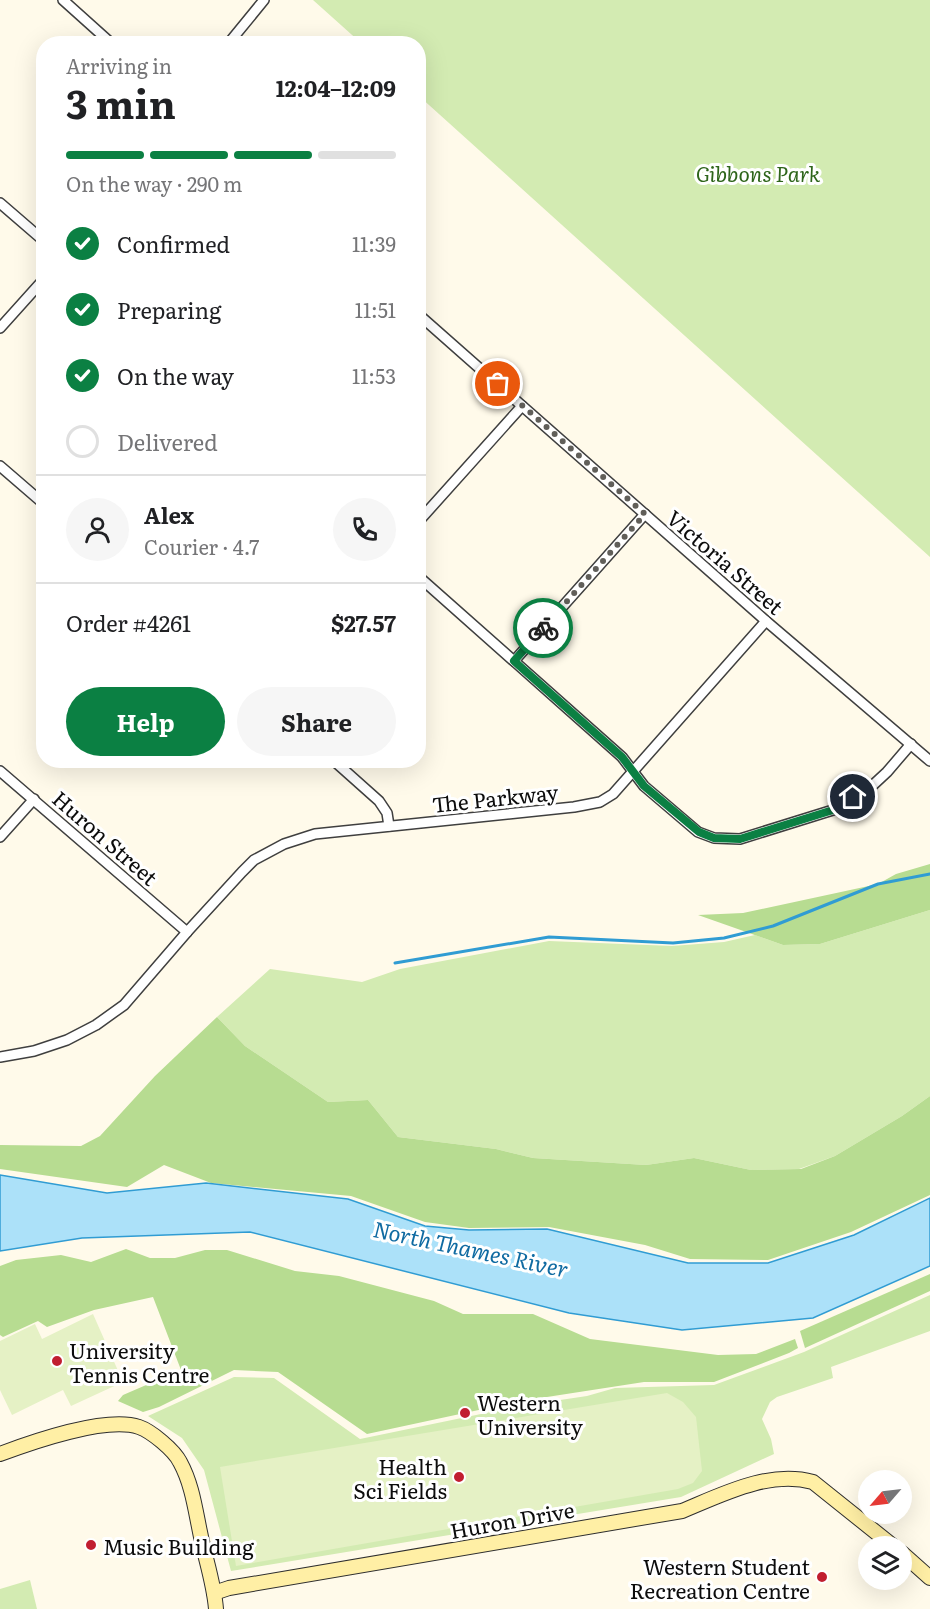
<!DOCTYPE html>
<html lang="en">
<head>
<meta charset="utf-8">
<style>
	body { margin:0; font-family:Literata,serif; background:#f6f6f6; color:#202124; height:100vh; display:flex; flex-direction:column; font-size:22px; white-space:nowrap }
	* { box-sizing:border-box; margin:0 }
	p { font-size:20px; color:#757577 }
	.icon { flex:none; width:33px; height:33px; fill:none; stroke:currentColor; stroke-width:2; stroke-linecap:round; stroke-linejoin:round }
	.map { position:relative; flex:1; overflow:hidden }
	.side { position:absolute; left:36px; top:36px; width:390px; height:732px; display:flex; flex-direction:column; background:#fff; border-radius:24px; box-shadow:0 6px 24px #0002 }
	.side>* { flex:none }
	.needle { width:39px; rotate:242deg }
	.controls { position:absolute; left:858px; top:1470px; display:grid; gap:12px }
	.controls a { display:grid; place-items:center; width:54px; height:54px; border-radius:50%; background:#fff; box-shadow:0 6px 24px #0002; font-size:30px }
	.pin { position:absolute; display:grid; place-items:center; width:51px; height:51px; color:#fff; margin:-26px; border:3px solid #fff; border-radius:50%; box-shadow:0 2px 6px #0007 }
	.courier { position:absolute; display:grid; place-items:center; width:60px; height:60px; margin:-30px; border:4px solid #0b8043; border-radius:50%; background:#fff; color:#222; box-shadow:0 2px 8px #0007 }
	.head em { font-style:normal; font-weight:700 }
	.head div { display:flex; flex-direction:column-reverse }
	.head { display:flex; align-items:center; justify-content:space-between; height:102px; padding:0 30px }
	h1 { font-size:39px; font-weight:700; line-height:45px }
	.bar { display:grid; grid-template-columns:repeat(4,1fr); gap:9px 6px; align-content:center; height:72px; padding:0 30px }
	.bar i { height:8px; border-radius:4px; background:#e0e0e0 }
	.bar .current { background:#0b8043 }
	.bar p { grid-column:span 4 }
	.line { display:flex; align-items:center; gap:15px; padding:0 30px; border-top:2px solid #e0e0e0 }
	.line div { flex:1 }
	.round { display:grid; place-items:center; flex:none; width:63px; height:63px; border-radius:32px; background:#f6f6f6 }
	ol { padding:0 30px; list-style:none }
	li { display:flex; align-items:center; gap:18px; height:66px }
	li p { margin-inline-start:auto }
	li .icon { padding:6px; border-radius:50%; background:#0b8043; color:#fff; stroke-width:4 }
	li:last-child { color:#757577 }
	li i { width:33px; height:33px; border:3px solid #e0e0e0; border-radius:50% }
	.action { display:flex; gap:12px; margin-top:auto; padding:12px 30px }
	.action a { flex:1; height:69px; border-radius:36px; background:#0b8043; color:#fff; font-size:24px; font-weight:700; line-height:69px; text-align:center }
	.action a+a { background:#f6f6f6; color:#202124 }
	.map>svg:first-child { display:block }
</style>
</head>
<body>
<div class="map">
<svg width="930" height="1609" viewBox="0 0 930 1609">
	<rect width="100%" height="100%" fill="#fffaea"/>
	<g fill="#d3ebb2">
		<path d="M313,0H930V557L419,96L418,44L361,43Z"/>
		<path d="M930,910V1096L902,1116L835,1156L799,1169L751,1170L694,1158L646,1165L533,1158L496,1149L398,1137L368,1100L328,1102L245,1046L217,1017L270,969L362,982L400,969L549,941L672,946L724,942L755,935L783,945L820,944Z"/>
		<path d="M930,1295V1331L831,1367L833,1378L777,1397L770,1402L762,1419L771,1439L774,1454L681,1497L231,1571L204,1470L182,1438L148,1416L234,1377L274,1378L360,1439L520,1406L587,1396L615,1388L714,1385L804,1352Z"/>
		<path d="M30,1580L37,1609H0V1589Z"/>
	</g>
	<g fill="#b7dc91">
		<path d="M930,864V910L820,944L783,945L698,915L743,913L878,884L896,874Z"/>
		<path d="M217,1017L245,1046L328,1102L368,1100L398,1137L496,1149L533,1158L646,1165L694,1158L751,1170L801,1169L835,1156L902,1116L930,1096V1195L851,1232L768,1260L690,1259L645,1245L549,1227L469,1228L425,1222L351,1196L211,1183L164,1165L127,1187L0,1169V1145L81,1146L100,1136L155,1076Z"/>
		<path d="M126,1249L150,1258H175L205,1250H227L295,1271L339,1276L434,1301L463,1314H533L590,1339L718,1355L756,1354L795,1339L798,1348L789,1353L714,1382H644L521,1401L367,1434L278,1372L234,1370L159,1407L143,1412L118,1401L123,1395L181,1370L153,1297L94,1310L47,1327L38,1321L3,1337L0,1335V1266L16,1260L61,1255L91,1262Z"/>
		<path d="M930,1274V1291L805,1348L800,1331Z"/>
	</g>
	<g fill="#e5f1c5">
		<path d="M93,1314L123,1382L71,1406L63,1390L12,1415L0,1390V1341L35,1324L42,1339Z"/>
		<path d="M667,1393L683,1402L696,1417L702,1471L693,1483L678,1489L236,1566L220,1467Z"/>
	</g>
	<path fill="#ace1f9" stroke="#309cd3" stroke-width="1.5" d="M0,1175L107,1193L206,1183L348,1199L425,1226L469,1230L547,1229L688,1263H768L854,1235L930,1198V1266L813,1318L682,1330L569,1313L250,1232L82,1238L0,1251Z"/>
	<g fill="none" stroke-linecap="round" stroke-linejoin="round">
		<path stroke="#309cd3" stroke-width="3" d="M395,963L549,937L673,943L724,938L773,926L878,884L930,874"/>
		<g stroke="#3f3f3f" stroke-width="12">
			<g id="street">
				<path d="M63,0L112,44"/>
				<path d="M228,44L264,0"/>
				<path d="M0,203L44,241"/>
				<path d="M418,314L766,621L930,761"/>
				<path d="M0,328L44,279"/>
				<path d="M0,466L44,504"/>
				<path d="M418,522L522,406"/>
				<path d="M418,576L622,757L644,786L698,832L714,838L740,839L833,810L873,785L887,772L911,744"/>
				<path d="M514,661L645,514"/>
				<path d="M333,760L379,801L387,813L389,826"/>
				<path d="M0,771L187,932"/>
				<path d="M0,837L34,799"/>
				<path d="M0,1057L34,1051L67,1040L96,1025L124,1005L187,932L242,872L254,860L284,844L315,834L574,807L600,802L613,794L766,621"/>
			</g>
		</g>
		<g stroke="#2e2e2e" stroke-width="16">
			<g id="secondary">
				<path d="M0,1454C32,1442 106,1416 139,1427C151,1431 174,1450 180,1462C192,1484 195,1508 200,1532C205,1558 214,1583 216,1609"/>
				<path d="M902,1553L930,1578"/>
				<path d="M214,1593L229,1588L682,1511C723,1494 769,1470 813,1482L893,1546"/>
			</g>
		</g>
		<use href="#street" stroke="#fff" stroke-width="9"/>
		<use href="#secondary" stroke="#ffefa5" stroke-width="14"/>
	</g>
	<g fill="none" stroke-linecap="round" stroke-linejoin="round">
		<path stroke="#615f5a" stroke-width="6" stroke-dasharray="0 10.8" d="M498,384L645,514L543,628"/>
		<path stroke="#0b8043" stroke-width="8" d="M543,628L514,661L622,757L644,786L699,832L714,838L740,839L833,810L853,797"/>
	</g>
	<g fill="#c11e30" stroke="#fff" stroke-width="2">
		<circle cx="57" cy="1361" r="6"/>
		<circle cx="465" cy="1413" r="6"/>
		<circle cx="459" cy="1477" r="6"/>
		<circle cx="91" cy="1545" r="6"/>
		<circle cx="822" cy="1577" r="6"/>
	</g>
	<g text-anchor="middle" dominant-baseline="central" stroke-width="6" stroke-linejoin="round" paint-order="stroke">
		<g font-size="21" font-style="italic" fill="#2e651a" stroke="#fff">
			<text x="758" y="172">Gibbons Park</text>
		</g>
		<g font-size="21" fill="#0c0c0c" stroke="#fff">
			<text transform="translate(726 561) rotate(41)">Victoria Street</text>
			<text transform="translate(495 797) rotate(-6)">The Parkway</text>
			<text transform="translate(106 837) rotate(41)">Huron Street</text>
			<text transform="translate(512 1519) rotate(-10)">Huron Drive</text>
		</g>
		<g font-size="21" fill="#0c0c0c" stroke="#fff" text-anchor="start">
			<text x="69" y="1349">University<tspan x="69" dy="24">Tennis Centre</tspan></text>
			<text x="477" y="1401">Western<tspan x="477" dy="24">University</tspan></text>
			<text x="447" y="1465" text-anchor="end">Health<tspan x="447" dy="24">Sci Fields</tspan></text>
			<text x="103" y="1545">Music Building</text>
			<text x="810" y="1565" text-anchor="end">Western Student<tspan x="810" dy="24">Recreation Centre</tspan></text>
		</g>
		<g font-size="22" font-style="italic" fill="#106ba2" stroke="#fff">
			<text transform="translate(471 1248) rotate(12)">North Thames River</text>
		</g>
	</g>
</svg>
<div class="controls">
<a><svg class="needle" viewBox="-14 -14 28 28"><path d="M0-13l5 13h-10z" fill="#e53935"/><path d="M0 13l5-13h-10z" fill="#757577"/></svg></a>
<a><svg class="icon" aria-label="layers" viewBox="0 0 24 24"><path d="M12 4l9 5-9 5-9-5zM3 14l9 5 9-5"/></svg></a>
</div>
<div class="pin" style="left:498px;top:384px;background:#ea580c"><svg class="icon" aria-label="bag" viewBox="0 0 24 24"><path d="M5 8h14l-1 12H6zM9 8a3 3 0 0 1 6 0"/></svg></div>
<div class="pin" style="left:853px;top:797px;background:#1f2937"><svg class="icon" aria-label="home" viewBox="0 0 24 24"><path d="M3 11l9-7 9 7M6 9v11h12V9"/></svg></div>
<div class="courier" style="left:543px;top:628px"><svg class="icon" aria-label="bike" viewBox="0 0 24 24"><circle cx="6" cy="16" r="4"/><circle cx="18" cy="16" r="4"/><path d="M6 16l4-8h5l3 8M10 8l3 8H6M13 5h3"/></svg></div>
<section class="side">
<div class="head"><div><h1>3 min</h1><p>Arriving in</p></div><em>12:04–12:09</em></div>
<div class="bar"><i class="current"></i><i class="current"></i><i class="current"></i><i></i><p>On the way · 290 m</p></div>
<ol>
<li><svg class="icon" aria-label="check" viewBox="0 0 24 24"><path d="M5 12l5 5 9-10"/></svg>Confirmed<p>11:39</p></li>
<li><svg class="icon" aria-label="check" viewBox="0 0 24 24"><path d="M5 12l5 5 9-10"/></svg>Preparing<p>11:51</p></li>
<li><svg class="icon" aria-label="check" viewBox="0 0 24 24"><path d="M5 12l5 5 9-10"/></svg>On the way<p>11:53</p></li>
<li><i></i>Delivered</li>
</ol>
<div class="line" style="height:108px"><a class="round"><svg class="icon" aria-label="person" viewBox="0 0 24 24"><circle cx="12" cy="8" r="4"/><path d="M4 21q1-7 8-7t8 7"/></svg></a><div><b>Alex</b><p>Courier · 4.7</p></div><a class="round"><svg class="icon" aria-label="phone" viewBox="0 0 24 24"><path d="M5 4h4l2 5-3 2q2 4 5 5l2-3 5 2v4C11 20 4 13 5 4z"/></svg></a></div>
<div class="line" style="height:78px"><div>Order #4261</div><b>$27.57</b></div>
<div class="action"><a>Help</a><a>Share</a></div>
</section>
</div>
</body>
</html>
